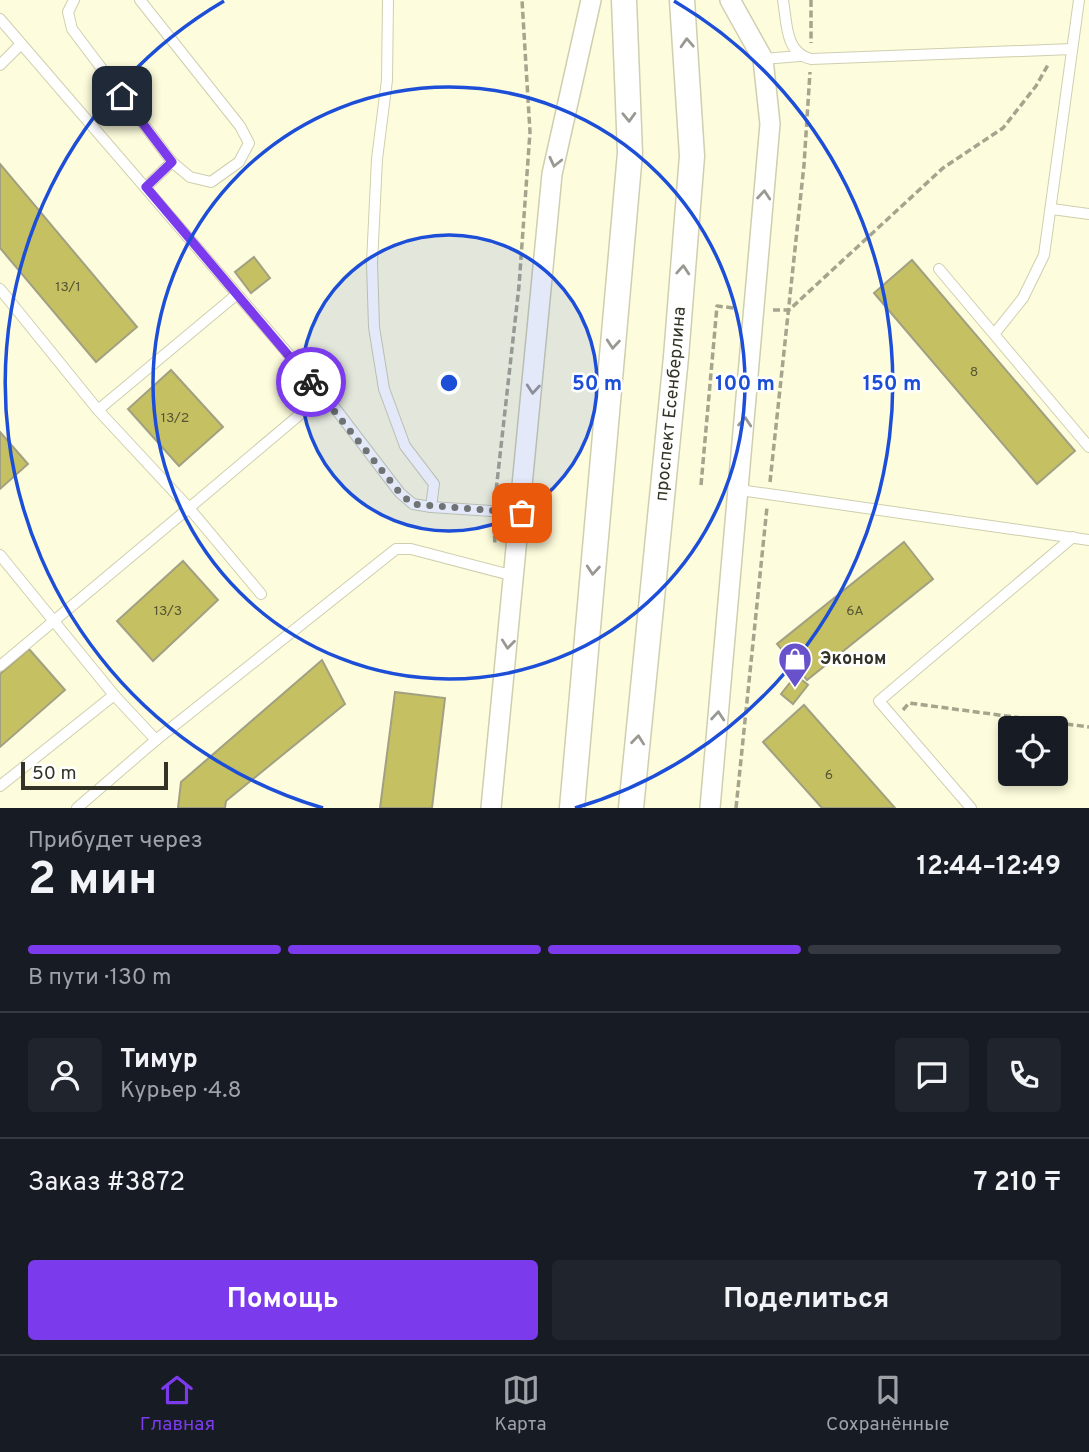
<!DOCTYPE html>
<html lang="ru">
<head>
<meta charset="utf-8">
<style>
	body { margin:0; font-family:Overpass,sans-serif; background:#20242c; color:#f1f3f6; height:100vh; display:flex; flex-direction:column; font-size:26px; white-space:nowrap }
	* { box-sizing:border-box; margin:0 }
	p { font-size:23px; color:#9ea1a6 }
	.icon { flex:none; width:38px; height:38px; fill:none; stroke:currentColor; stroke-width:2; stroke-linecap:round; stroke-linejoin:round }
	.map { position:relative; height:808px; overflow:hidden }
	.side { display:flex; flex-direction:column; background:#171b24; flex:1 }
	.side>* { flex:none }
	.controls { position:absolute; left:998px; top:716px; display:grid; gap:14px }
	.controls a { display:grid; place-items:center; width:70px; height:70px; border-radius:7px; background:#171b24; box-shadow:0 4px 10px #0003; font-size:35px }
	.scale { position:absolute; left:21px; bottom:18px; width:147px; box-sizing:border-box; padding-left:7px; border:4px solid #333326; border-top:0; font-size:19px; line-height:24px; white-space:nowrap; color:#333326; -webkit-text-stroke:5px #fff; paint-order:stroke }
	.pin { position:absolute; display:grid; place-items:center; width:60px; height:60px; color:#fff; margin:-30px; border-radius:14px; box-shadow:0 4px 10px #0006 }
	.courier { position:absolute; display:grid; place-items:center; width:70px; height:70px; margin:-35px; border:5px solid #7c3aed; border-radius:50%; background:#fff; color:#222; box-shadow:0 2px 9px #0007 }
	.headline em { font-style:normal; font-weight:700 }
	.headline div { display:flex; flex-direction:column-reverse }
	.headline { display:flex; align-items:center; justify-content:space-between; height:119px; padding:0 28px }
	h1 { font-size:46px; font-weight:700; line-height:52px }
	.bar { display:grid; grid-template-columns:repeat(4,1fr); gap:10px 7px; align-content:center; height:84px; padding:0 28px }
	.bar i { height:9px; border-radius:5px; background:#363941 }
	.bar .on { background:#7c3aed }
	.bar p { grid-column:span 4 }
	.line { display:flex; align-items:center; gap:18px; padding:0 28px; border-top:2px solid #363941 }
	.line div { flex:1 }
	.round { display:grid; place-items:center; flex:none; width:74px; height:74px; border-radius:7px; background:#20242c }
	.cta { display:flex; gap:14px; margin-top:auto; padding:14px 28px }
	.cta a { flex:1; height:80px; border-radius:7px; background:#7c3aed; color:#fff; font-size:28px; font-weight:700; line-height:80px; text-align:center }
	.cta a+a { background:#20242c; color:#f1f3f6 }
	.tabs { display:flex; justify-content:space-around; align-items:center; height:98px; border-top:2px solid #363941; background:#171b24; font-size:19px; color:#9ea1a6 }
	.tabs a { display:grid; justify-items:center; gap:4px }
	.tabs .on { color:#7c3aed }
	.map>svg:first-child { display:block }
</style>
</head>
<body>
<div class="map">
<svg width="1089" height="808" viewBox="0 0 1089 808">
	<rect width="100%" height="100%" fill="#fdfcdc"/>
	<g fill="#c5c061" stroke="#a1a082" stroke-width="2">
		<path d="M0,164L137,327L96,362L0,248Z"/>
		<path d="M254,257L270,278L251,293L235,272Z"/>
		<path d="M912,260L1075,451L1037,484L874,293Z"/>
		<path d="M171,370L223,427L179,466L128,409Z"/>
		<path d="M0,432L28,464L0,489Z"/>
		<path d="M904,542L933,579L807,680L777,644Z"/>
		<path d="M183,561L218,600L153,661L117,621Z"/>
		<path d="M29,649L65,690L0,747V674Z"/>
		<path d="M322,660L345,704L226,801L225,808H178L181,782Z"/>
		<path d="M796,675L808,685L793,704L781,694Z"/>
		<path d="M395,692L445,698L432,808H380Z"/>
		<path d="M804,705L895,808H822L763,742Z"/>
	</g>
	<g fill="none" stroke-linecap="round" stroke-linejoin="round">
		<g stroke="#cfcfaf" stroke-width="12">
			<g id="service">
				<path d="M74,0L68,12L72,29L172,162L190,177L211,182L239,162L249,143L240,126L140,0"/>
				<path d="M388,0L387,80L377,159L372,263L374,327L384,389L405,446L434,484L431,507L521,513"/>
				<path d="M783,0C787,23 785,53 811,59L1072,49"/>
				<path d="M0,19L335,408L400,493L413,504L431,507"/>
				<path d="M763,59L800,56"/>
				<path d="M0,65L21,44"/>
				<path d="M146,187L172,162"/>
				<path d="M1052,209L1089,214"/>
				<path d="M939,269L1089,447"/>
				<path d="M0,289L98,410L236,295"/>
				<path d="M995,333L1023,298L1044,255L1079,0"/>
				<path d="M98,410L189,508L323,395"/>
				<path d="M740,490L1089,540"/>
				<path d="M0,555L114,695L156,740"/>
				<path d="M0,666L189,508L261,594"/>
				<path d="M0,786L114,695"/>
				<path d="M77,808L156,740L396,549H411L514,576"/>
				<path d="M971,808L879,701L1073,537"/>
			</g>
		</g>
		<g stroke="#cfcfaf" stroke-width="22">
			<g id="minor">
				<path d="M491,808L552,174L591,0"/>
				<path d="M710,808L770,124L763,59L730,0"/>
			</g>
		</g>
		<g stroke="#cfcfaf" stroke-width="27">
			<g id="tertiary">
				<path d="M572,808L630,153L624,0"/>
				<path id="s1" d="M631,808L676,357L692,156L682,0"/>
			</g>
		</g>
		<g stroke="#a5a58d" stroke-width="3.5" stroke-dasharray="7 3.5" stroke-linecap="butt">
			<path d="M811,0V43"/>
			<path d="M773,310H789L943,168L1003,128L1036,86L1049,63"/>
			<path d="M770,482L804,165L810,72"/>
			<path d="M701,485L717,306L734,308"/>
			<path d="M495,500L519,286L530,132L522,0"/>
			<path d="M494,525L495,545"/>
			<path d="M903,710L909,703L1089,727"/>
			<path d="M736,808L767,507"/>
		</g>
		<use href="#service" stroke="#fff" stroke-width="10"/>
		<use href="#minor" stroke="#fff" stroke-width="19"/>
		<use href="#tertiary" stroke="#fff" stroke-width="24"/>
	</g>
	<defs><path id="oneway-chevron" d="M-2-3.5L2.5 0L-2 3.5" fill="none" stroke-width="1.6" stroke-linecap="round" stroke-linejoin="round" transform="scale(1.75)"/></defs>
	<g stroke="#999992">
		<use href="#oneway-chevron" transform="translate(687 43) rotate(-93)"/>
		<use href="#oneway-chevron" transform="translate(629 117) rotate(88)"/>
		<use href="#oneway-chevron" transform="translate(555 162) rotate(103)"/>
		<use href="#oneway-chevron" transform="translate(764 195) rotate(-85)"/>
		<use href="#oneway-chevron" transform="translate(683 270) rotate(-86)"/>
		<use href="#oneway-chevron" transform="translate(613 344) rotate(95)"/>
		<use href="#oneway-chevron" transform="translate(533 389) rotate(95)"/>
		<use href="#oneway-chevron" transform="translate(745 422) rotate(-85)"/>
		<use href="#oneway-chevron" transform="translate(593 570) rotate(95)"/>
		<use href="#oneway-chevron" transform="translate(508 644) rotate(96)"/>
		<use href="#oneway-chevron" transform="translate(718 716) rotate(-85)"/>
		<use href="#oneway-chevron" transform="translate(638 740) rotate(-84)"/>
	</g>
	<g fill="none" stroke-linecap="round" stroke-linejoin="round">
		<path stroke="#7a7966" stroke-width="7" stroke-dasharray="0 12.6" d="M311,382L400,493L412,504L522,513"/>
		<path stroke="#7c3aed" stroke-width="9" d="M122,96L172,162L146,187L311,382"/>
	</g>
	<circle cx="449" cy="383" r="148" fill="#1d4ed8" fill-opacity=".12"/>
	<g fill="none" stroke="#1d4ed8" stroke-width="3.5">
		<circle cx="449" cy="383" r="148"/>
		<circle cx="449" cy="383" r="296"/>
		<path d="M323 808A443 443 0 0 1 224 1M674 1A443 443 0 0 1 575 808"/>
	</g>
	<defs>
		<g id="shop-pin" transform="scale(1.75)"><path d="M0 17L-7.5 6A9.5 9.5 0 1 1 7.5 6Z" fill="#6752cc" stroke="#fff"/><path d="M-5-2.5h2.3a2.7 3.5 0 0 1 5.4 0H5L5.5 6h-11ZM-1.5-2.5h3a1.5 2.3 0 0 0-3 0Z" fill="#fff"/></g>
	</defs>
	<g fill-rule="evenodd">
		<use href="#shop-pin" x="795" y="659"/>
	</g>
	<g text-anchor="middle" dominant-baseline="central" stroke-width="5" stroke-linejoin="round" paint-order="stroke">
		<g font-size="14" fill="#585635">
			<text x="68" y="287">13/1</text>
			<text x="974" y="372">8</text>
			<text x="175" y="418">13/2</text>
			<text x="168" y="611">13/3</text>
			<text x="855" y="611">6А</text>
			<text x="829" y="775">6</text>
		</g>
		<g font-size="18" fill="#333326" stroke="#fff">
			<text stroke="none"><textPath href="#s1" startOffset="406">проспект Есенберлина</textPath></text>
		</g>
		<g font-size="18" font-weight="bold" fill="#333326" stroke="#fff" text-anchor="start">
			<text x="820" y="659">Эконом</text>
		</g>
	</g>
	<circle cx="449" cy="383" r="10" fill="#1d4ed8" stroke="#fff" stroke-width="3.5"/>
	<g font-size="21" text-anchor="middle" font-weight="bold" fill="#1d4ed8" stroke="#fff" stroke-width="5" stroke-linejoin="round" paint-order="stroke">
		<text x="597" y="390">50 m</text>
		<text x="745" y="390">100 m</text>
		<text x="892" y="390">150 m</text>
	</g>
</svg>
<div class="controls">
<a><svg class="icon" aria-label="locate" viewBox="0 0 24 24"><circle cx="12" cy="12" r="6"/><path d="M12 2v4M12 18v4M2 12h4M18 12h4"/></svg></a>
</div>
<div class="scale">50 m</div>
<div class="pin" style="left:522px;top:513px;background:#ea580c"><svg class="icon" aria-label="bag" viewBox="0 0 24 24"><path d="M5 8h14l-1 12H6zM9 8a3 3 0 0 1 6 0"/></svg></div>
<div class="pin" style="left:122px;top:96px;background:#1f2937"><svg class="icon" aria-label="home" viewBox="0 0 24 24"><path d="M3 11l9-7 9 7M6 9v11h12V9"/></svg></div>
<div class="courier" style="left:311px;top:382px"><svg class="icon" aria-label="bike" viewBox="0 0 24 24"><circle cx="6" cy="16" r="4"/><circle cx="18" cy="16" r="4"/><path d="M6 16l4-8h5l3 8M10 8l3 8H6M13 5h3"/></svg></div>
</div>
<section class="side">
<div class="headline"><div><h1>2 мин</h1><p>Прибудет через</p></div><em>12:44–12:49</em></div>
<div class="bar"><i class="on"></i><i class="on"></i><i class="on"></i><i></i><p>В пути · 130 m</p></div>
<div class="line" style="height:126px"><a class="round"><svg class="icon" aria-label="person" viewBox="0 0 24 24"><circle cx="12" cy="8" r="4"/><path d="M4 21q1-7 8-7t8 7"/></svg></a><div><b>Тимур</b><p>Курьер · 4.8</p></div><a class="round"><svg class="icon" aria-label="chat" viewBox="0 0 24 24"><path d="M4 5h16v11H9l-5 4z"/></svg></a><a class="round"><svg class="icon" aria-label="phone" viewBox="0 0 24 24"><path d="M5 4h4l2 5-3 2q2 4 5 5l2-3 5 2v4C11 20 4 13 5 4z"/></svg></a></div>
<div class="line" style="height:91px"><div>Заказ #3872</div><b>7 210 ₸</b></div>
<div class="cta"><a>Помощь</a><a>Поделиться</a></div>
</section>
<nav class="tabs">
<a class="on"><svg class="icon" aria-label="home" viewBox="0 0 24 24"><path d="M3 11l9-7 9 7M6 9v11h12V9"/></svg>Главная</a>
<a><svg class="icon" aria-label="map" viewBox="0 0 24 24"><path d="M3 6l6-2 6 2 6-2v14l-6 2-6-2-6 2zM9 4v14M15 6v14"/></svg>Карта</a>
<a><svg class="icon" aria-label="saved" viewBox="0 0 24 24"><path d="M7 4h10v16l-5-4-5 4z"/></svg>Сохранённые</a>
</nav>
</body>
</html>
